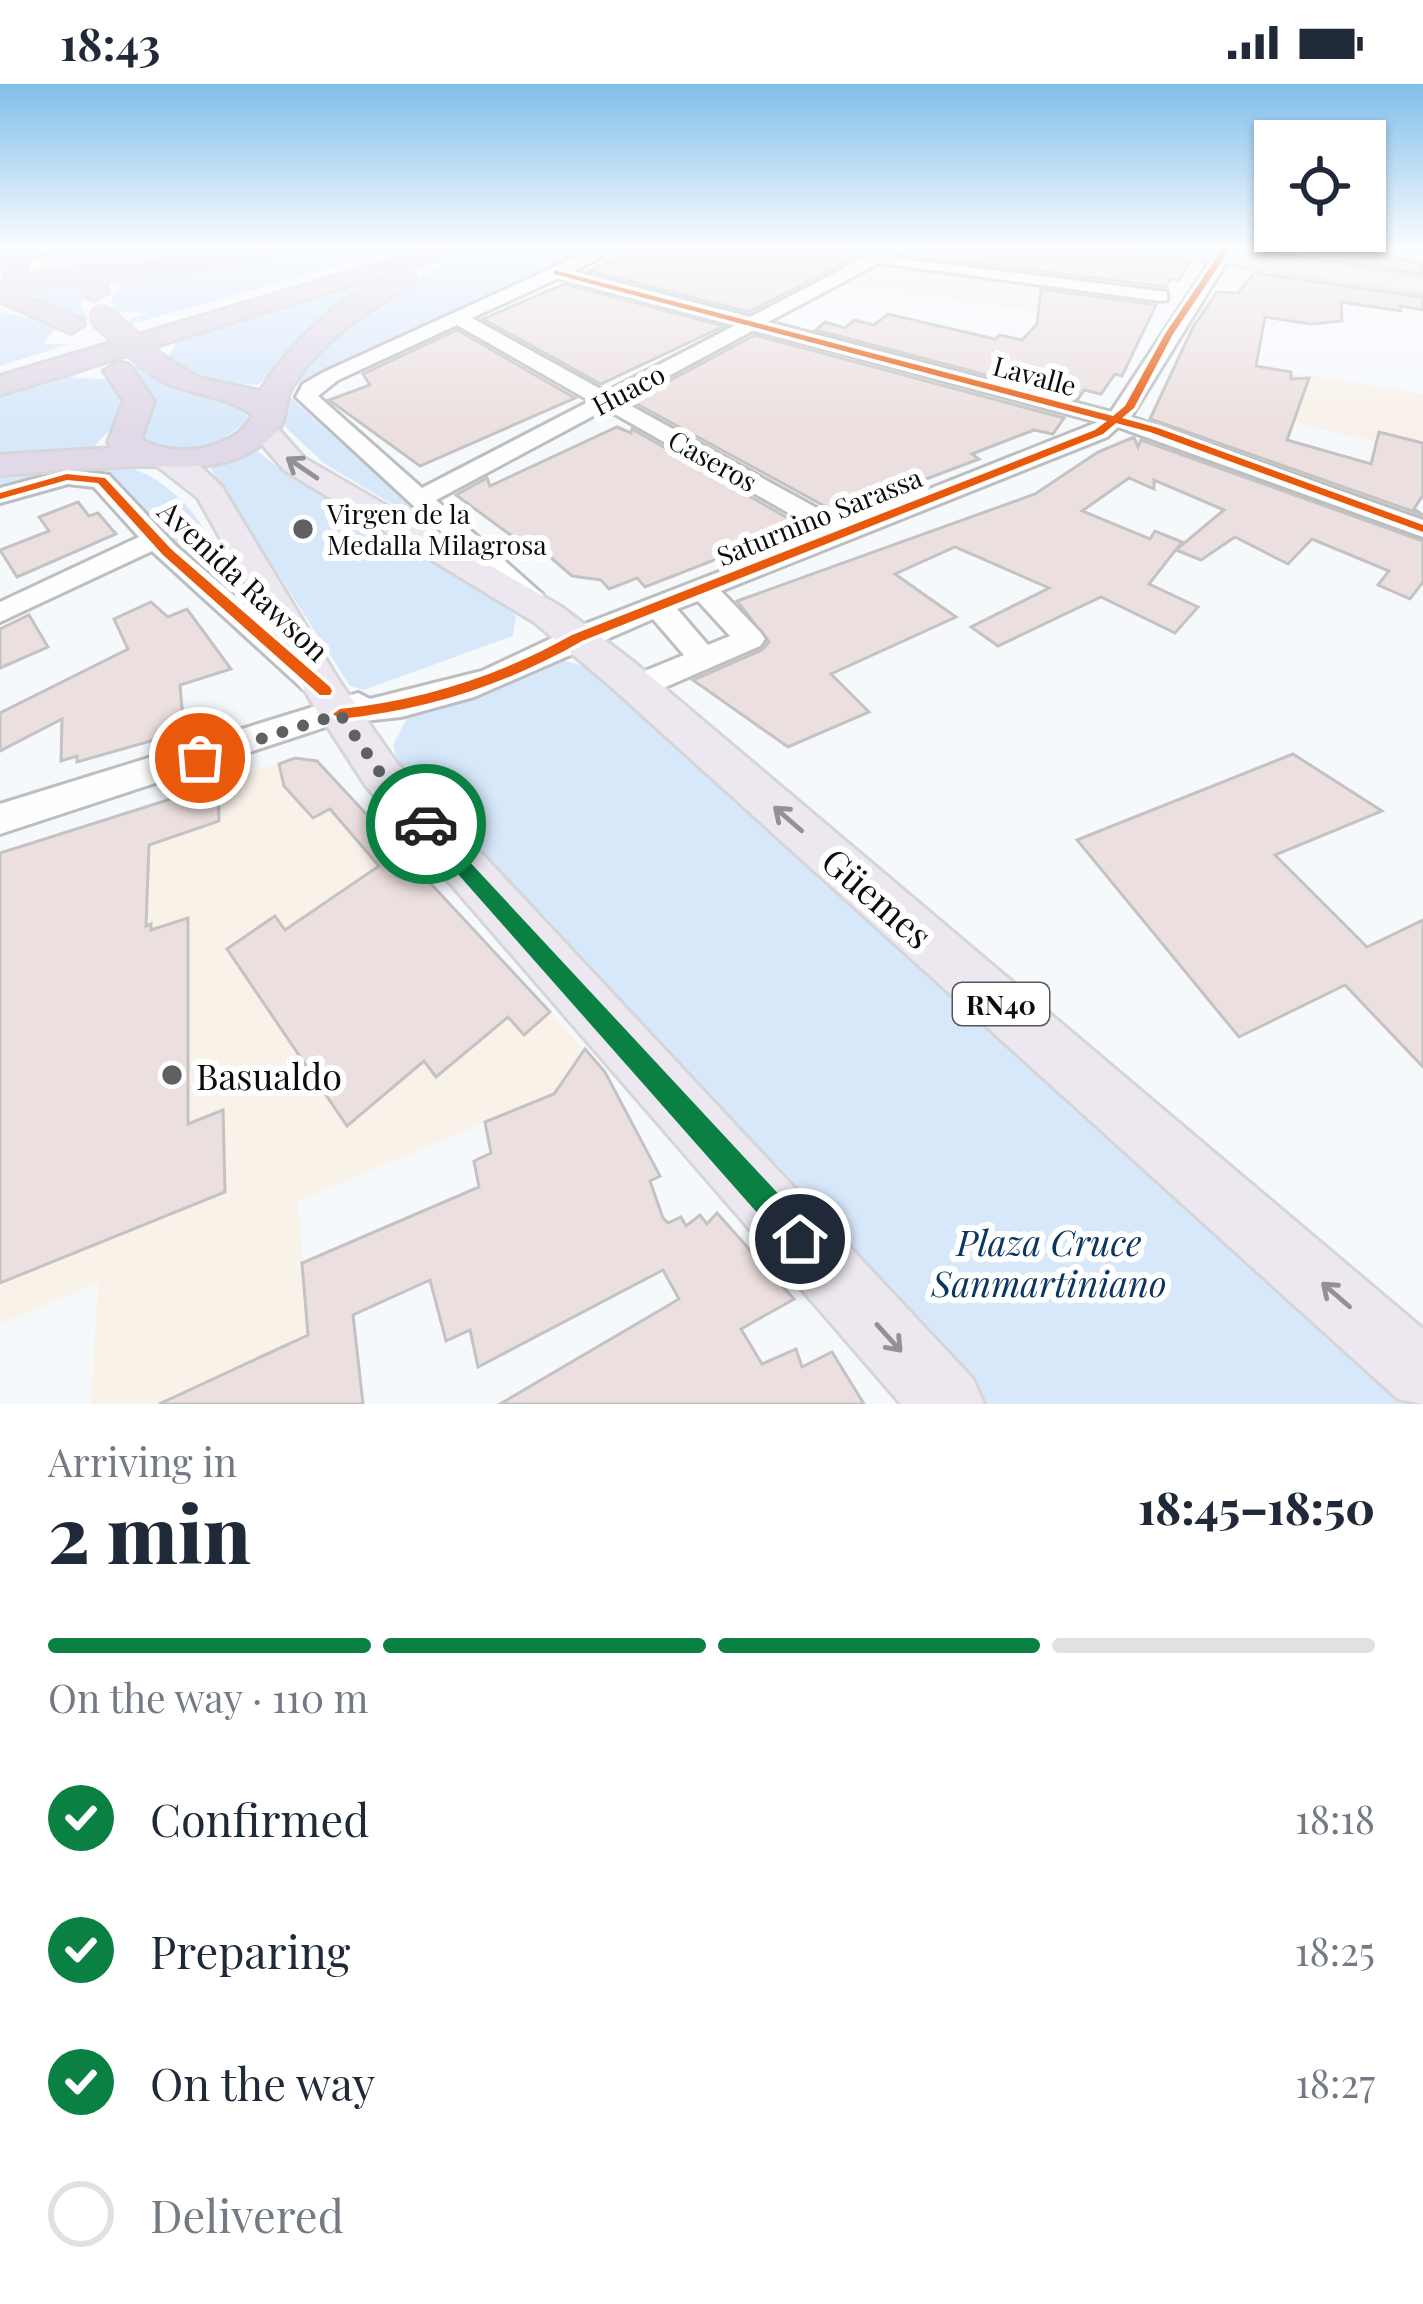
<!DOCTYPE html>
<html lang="en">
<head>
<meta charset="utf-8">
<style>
	body { margin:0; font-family:"Playfair Display",serif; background:#f6f6f7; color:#1f2937; height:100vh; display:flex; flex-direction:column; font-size:45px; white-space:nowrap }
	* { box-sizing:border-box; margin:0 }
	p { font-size:39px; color:#747a83 }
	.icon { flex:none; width:66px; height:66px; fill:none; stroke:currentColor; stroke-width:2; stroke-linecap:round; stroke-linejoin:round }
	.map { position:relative; height:1320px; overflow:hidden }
	.details { display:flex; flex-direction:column; background:#fff; flex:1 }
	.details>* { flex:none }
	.buttons { position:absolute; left:1254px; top:36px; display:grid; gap:24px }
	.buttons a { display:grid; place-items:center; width:132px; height:132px; border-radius:0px; background:#fff; box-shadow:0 3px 9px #0004; font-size:60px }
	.pin { position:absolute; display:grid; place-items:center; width:102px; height:102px; color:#fff; margin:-51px; border:6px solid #fff; border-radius:50%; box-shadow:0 3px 12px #0007 }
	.courier { position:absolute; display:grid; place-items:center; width:120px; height:120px; margin:-60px; border:9px solid #0b8043; border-radius:50%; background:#fff; color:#222; box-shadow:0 3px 15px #0007 }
	.headline em { font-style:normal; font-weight:800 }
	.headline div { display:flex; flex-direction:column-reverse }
	.headline { display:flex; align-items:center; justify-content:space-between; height:204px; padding:0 48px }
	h1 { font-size:78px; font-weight:800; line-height:90px }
	.bar { display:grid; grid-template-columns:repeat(4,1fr); gap:18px 12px; align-content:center; height:144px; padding:0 48px }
	.bar i { height:15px; border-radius:9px; background:#e0e1e3 }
	.bar .active { background:#0b8043 }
	.bar p { grid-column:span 4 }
	ol { padding:0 48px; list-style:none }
	li { display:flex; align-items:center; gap:36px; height:132px }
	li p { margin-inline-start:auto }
	li .icon { padding:12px; border-radius:50%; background:#0b8043; color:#fff; stroke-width:4 }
	li:last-child { color:#747a83 }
	li i { width:66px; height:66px; border:6px solid #e0e1e3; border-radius:50% }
	.status { display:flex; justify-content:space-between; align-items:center; height:84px; padding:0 60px; background:#fff; direction:ltr }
	.status svg { height:33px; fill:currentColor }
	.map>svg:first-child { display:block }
</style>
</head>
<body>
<div class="status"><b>18:43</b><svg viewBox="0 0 49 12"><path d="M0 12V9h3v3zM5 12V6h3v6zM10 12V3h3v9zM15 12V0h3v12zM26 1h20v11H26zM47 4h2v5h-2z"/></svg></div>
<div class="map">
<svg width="1423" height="1320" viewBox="0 0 1423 1320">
	<rect width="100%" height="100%" fill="#f6f9fc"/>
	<path fill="#f8f2e8" d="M295,674L317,677L605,988L298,1117L308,1250L335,1320H91L98,1199L0,1240V769Z"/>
	<g fill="#f9f1e9">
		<path d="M903,169L1173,211L1168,218L1088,201L1083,208L1092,211L1085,235L843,200Z"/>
		<path d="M1181,270L1423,310V370L1268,331L1240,367L1220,360L1245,294Z"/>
	</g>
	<g fill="#d8e8fb">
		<path d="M87,161H270C207,172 116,204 56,176L52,166Z"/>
		<path d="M310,161H411L132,240L128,237L146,229L115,227L111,217L121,196Z"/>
		<path d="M506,161H603L314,292L295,302L289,312L442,450L325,380L286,344C270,288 381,210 425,190C451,178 479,170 506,161Z"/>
		<path d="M473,165C387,193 325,242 258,301L202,296L168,274L179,254Z"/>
		<path d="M77,196L86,205L81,222L89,236L84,238L29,219L22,208L37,200Z"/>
		<path d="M0,228L50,239L55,244L43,260H69L0,282Z"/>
		<path d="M89,278L93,282L71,294L107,295L122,319L117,337L95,362L0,375V308Z"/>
		<path d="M137,281L183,309L234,316L250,335L217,359L163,367L138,351L153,314L133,283Z"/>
		<path d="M257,367L292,394L503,518L516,533L513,552L364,606L350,602L210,384Z"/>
		<path d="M115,380C167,389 211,437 221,490L212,494L106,388L63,387L0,406V389Z"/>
		<path d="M561,576L595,585L1423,1320H984L400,688L393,661L408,632Z"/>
	</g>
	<g fill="#ecdfdf" stroke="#c3c3c4" stroke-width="3">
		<path d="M643,161H879L749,228L590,187Z"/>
		<path d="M934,161H1107L1189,179L1179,196L1170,195L1166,203L933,174Z"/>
		<path d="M1250,161L1353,162L1423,181V190L1264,168Z"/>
		<path d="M1254,189L1423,213V226L1400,222L1401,227L1341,218L1342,237L1311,240L1265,233L1256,282L1291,288V295L1309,294L1287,356L1371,380L1379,348L1423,359V411L1414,425L1423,431L1150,335L1193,243L1217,208L1238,209Z"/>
		<path d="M564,200L724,242L601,300L483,235Z"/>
		<path d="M1041,205L1156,221L1122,292L1115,290L1101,310L1084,306L1078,315L816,246L825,238L845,244L854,236L874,241L888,230L995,255L1000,251L1022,256L1037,240Z"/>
		<path d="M457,246L575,314L420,382L329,316L370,301L363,290Z"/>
		<path d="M755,251L1064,334L1053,350L1034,346L972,370L979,375L847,425L828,424L637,320L639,313Z"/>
		<path d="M617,343L631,349L632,345L791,436L789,447L645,503L637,494L609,505L601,496L572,492L549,472L542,474L456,411L487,394L490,402Z"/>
		<path d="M1134,353L1138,363L1141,356L1423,457V498L1410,515L1378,501L1389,487L1312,455L1288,480L1235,453L1201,476L1176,466L1224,426L1154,396V405L1129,394L1082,427L1150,455L1155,447L1182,458L1149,500L1198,523L1175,549L1101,513L998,562L971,543L1049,504L955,463L895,490L956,533L831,590L869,628L788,663L693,596L762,566L769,558L737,517L1035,410L1098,368Z"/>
		<path d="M78,418L89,432L98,429L116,450L17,493L0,466L49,447L39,433Z"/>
		<path d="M151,518L168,533L187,525L231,585L180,601L183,636L171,640L172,651L77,678V672L61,677L62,635L0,667V629L128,565L114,535Z"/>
		<path d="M29,531L48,563L0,584V545Z"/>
		<path d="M1293,670L1382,727L1275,771L1367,863L1423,836V983L1345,901L1239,953L1077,756Z"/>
		<path d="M295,674L317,677L550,928L524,951L508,933L436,993L424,977L347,1042L227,865L275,832L285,846L379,782L330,725L313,734L284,702L279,680Z"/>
		<path d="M218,700L219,737L149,761L146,842L151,840V846L188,834V1040L223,1026L225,1108L0,1199V769Z"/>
		<path d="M585,965L605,988L660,1092L650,1097L663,1134L668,1139L681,1133L686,1142L700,1131L707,1140L717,1129L794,1215L741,1245L762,1280L796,1265L802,1283L832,1268L864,1320H500L679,1215L663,1186L478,1283L470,1246L446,1257L430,1196L353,1231L363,1320H159L308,1251L302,1179L479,1103L474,1077L491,1069L485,1038L554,1010Z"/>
	</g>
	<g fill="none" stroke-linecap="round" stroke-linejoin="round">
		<g stroke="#bcbec0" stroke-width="6">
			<g id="minor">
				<path d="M43,161H77L0,179V169Z"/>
				<path d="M603,161H624L573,187L750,233L889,161H909L892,172L912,176L1167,208V216L1161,217L879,179L768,238L1111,328L1221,161H1237L1131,333L1423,436V453L1118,343L1107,353L721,507L760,548L765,555L760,562L647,611H625L620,603L625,595L684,571L653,535L474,613L401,633L335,640L0,750V720L358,609L370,615L482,587L567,547L822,448L606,325L436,416L542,510L546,516L532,525L522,522L296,313L303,300L324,288ZM559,194L736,241L606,308L472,234ZM457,241L590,317L422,404L318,312L338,296ZM754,246L1098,338L844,439L622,317ZM698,517L730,552L708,561L677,525Z"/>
				<path d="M67,386L109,391L176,462L326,590L330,598L326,606H304L152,467L0,538V518L139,453L94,403L68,400L0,419V404Z"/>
			</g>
		</g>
		<g stroke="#d5d6d8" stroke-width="6">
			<g id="major">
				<path d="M1128,161H1181L1423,195V209L1138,167Z"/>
				<path d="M263,337L273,339L304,374L560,522L636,580L1423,1245V1320L1398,1315L608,600L534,538L284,386L249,345Z"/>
				<path d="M163,366L198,380L222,403L339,597L396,678L973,1295L984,1320H901L366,702L311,617L198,414L148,375Z"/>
			</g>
		</g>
		<g stroke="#d5d6d8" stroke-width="6">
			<g id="highway">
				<path d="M255,161H304L293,168L145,195L104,197L108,208L95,216L86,213L81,200H52L28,209L27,214L81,235L84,241L71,249L1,218L5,188L17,181L26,183L29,192L49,186L145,181Z"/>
				<path d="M441,161H477L0,311V292Z"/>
				<path d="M405,188L414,190V200C368,226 320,257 292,303C283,319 288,331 279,346C234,389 197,382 140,382C94,383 47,388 0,391V371L112,364L108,358L124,317L104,287L119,278L129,281L154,317L141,355C173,376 236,366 253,331C217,304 170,315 138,277L142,271H162L198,294L260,307C291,258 347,203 405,188Z"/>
			</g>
		</g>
		<use href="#minor" fill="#fefeff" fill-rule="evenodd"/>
		<use href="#major" fill="#ede8f0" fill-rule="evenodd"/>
		<use href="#highway" fill="#e1d9e7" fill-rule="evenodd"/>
		<g stroke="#d5d6d8" stroke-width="28" stroke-linecap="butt">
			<g id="highway-bridge">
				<path d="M6,161L17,184"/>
				<path d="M102,233L152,277"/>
			</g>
		</g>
		<use href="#highway-bridge" stroke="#e1d9e7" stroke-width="26"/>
		<g stroke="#fff" stroke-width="7">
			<g id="cycleway">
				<path d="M1225,161H1233L1173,250L1134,324L1122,334L1158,344L1423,441V448L1150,348L1116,339L1103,350L582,557C506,601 426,626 340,635L333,630L340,625C423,616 499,592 572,551L1095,346L1107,337L554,190V186L1113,332L1125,322L1165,250Z"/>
				<path d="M67,390L105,394L171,465L330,603L332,607L330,611H320L163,471L98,399L67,396L0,415V409Z"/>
			</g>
		</g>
		<use href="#cycleway" fill="#e8590c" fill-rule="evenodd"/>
	</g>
	<defs><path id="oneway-shaft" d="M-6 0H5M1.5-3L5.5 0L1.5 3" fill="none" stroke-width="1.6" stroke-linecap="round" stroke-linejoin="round" transform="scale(3)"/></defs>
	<g stroke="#939096">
		<use href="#oneway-shaft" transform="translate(302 384) rotate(-146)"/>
		<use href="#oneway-shaft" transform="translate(788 735) rotate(-139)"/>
		<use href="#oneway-shaft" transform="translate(1336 1211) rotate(-139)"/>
		<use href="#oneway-shaft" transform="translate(889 1254) rotate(48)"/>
	</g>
	<linearGradient id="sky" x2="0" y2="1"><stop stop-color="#7fbfea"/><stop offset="0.47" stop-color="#fbfcfe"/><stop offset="1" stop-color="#fbfcfe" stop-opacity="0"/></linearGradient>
	<rect width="1423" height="346" fill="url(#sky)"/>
	<path fill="#0b8043" d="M426,731L811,1145L815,1155L811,1166L800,1170L790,1166L419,746V733Z"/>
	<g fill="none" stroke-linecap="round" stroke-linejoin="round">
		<path stroke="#5e6062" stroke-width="12" stroke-dasharray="0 21.6" d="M200,674L340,630L381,690L426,740"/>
	</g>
	<g fill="#5e6062" stroke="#fff" stroke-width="4.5">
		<circle cx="303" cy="445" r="12"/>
		<circle cx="172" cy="991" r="12"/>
	</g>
	<g text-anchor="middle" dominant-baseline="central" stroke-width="12" stroke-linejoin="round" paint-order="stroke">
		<g font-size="27" fill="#0c0d0f" stroke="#fff">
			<text transform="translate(1035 291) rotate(15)">Lavalle</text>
			<text transform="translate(628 305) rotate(-28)">Huaco</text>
			<text transform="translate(713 376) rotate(29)">Caseros</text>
			<text transform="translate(819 432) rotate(-22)">Saturnino Sarassa</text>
		</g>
		<g font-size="27" fill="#0c0d0f" stroke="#fff" text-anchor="start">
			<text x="327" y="429">Virgen de la<tspan x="327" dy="31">Medalla Milagrosa</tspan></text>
		</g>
		<rect fill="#fff" stroke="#555657" stroke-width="3" x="953" y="899" width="96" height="42" rx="9"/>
		<g font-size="27" font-weight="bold" fill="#0c0d0f">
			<text x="1001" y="920">RN40</text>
		</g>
		<g font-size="30" fill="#0c0d0f" stroke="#fff">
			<text transform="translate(244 496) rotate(43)">Avenida Rawson</text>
		</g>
		<g font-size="36" fill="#0c0d0f" stroke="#fff">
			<text transform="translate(878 813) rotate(41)">Güemes</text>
		</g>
		<g font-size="36" fill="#0c0d0f" stroke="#fff" text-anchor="start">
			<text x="196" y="991">Basualdo</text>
		</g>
		<g font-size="36" font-style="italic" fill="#0b3660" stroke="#fff">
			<text x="1049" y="1157">Plaza Cruce<tspan x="1049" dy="41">Sanmartiniano</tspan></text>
		</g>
	</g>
</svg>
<div class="buttons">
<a><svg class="icon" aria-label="locate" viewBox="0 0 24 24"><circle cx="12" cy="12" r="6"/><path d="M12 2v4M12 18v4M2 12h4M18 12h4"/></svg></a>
</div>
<div class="pin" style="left:200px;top:674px;background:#ea580c"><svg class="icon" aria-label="bag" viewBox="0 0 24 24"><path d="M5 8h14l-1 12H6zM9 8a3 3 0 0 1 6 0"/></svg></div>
<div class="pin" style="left:800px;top:1155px;background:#1f2937"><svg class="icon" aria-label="home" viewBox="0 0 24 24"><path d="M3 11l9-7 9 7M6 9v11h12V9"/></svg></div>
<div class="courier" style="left:426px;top:740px"><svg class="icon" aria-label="car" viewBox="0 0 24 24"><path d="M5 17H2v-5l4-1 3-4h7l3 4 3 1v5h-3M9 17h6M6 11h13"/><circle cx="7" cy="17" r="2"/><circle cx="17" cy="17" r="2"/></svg></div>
</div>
<section class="details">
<div class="headline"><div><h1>2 min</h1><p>Arriving in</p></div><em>18:45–18:50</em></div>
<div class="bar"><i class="active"></i><i class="active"></i><i class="active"></i><i></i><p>On the way · 110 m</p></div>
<ol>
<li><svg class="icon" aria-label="check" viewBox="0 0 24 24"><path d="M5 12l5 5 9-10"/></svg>Confirmed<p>18:18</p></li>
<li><svg class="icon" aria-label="check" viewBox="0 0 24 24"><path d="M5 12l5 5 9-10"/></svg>Preparing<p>18:25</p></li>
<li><svg class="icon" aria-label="check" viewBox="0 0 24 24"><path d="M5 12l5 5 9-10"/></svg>On the way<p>18:27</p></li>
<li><i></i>Delivered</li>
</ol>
</section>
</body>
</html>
